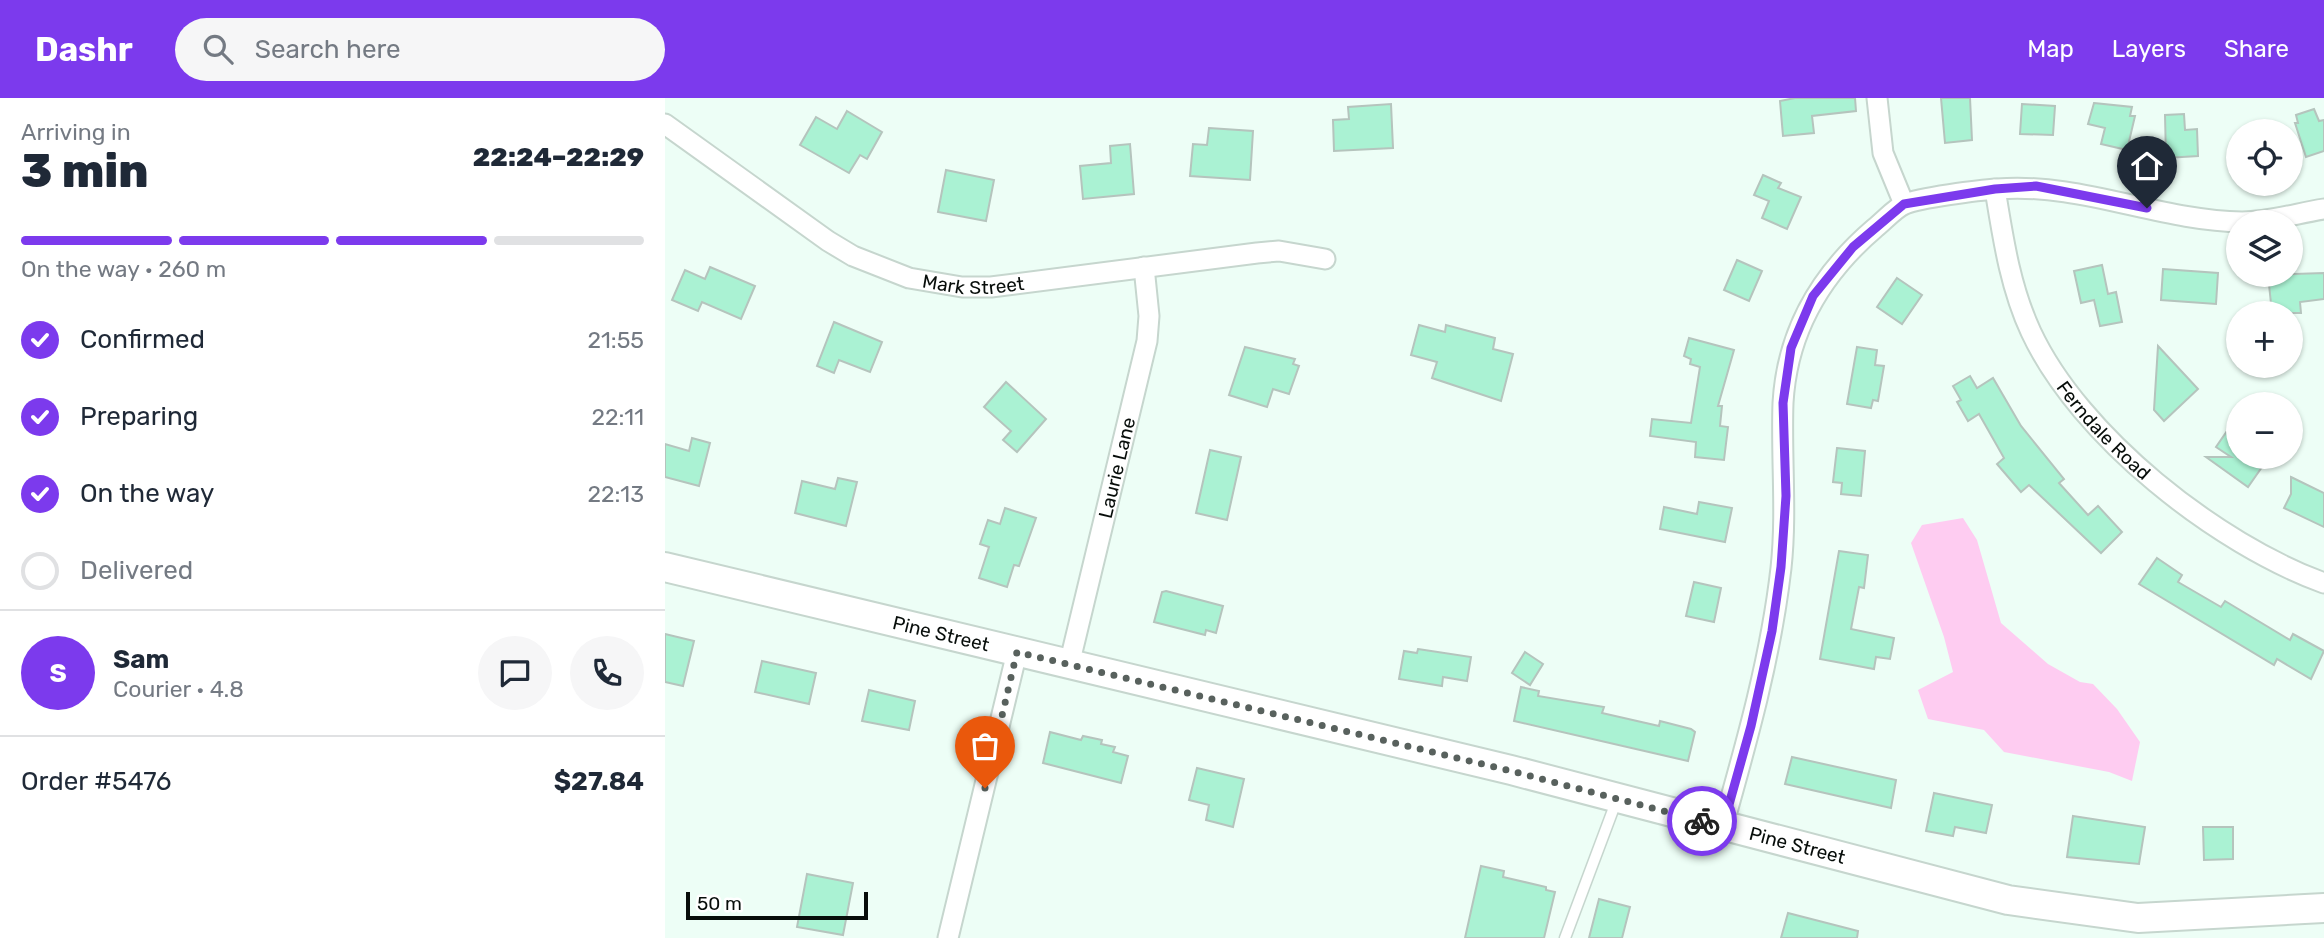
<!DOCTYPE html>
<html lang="en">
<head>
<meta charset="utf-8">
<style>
	body { margin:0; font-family:Rubik,sans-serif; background:#f6f6f7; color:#1f2937; height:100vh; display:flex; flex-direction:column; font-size:26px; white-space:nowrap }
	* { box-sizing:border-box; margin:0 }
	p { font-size:23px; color:#747a83 }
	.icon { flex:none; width:38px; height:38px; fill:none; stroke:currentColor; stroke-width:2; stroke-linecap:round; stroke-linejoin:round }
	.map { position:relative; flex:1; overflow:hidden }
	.panel { display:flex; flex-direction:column; background:#fff; width:665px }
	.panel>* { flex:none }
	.buttons { position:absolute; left:1561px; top:21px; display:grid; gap:14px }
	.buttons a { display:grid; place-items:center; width:77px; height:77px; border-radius:50%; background:#fff; box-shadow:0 2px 5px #0004; font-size:35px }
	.scale { position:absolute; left:21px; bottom:18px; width:182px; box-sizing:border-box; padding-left:7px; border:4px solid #070d0a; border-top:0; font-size:19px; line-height:24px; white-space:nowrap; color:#070d0a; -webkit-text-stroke:5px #fff; paint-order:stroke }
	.pin { position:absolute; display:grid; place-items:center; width:60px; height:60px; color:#fff; margin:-72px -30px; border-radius:50% 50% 50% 0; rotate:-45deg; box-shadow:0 0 7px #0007 }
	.pin .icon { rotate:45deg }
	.courier { position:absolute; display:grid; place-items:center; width:70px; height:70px; margin:-35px; border:5px solid #7c3aed; border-radius:50%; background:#fff; color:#222; box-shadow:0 2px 9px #0007 }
	.overview em { font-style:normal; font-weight:800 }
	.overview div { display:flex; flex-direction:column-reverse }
	.overview { display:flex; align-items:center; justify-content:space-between; height:119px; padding:0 21px }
	h1 { font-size:46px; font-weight:800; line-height:52px }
	.bar { display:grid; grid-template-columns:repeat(4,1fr); gap:10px 7px; align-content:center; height:84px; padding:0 21px }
	.bar i { height:9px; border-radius:5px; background:#e0e1e3 }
	.bar .active { background:#7c3aed }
	.bar p { grid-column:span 4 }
	.line { display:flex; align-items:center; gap:18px; padding:0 21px; border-top:2px solid #e0e1e3 }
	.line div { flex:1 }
	.round { display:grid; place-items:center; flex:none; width:74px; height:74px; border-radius:37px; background:#f6f6f7 }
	ol { padding:0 21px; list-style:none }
	li { display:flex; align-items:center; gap:21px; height:77px }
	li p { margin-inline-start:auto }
	li .icon { padding:7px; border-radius:50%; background:#7c3aed; color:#fff; stroke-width:4 }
	li:last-child { color:#747a83 }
	li i { width:38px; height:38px; border:4px solid #e0e1e3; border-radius:50% }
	header { display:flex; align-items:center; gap:42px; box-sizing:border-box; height:98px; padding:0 35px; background:#7c3aed; color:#fff }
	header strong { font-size:33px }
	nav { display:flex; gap:38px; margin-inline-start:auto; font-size:24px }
	.search { width:490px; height:63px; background:#f6f6f7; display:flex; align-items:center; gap:18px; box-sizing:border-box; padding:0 24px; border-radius:38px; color:#747a83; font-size:26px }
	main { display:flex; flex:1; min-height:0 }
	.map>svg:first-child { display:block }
</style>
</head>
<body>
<header>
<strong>Dashr</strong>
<div class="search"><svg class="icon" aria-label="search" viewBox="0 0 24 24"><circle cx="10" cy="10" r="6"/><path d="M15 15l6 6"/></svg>Search here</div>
<nav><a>Map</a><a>Layers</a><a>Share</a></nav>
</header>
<main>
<section class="panel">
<div class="overview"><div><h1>3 min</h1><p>Arriving in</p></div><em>22:24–22:29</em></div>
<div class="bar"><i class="active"></i><i class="active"></i><i class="active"></i><i></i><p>On the way · 260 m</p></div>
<ol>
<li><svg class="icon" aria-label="check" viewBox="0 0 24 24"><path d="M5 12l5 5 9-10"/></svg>Confirmed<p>21:55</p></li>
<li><svg class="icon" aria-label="check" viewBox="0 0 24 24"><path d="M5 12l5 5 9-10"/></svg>Preparing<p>22:11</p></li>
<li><svg class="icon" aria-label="check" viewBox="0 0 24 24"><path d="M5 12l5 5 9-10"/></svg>On the way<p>22:13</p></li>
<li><i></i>Delivered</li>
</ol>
<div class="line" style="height:126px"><b class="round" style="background:#7c3aed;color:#fff">S</b><div><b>Sam</b><p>Courier · 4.8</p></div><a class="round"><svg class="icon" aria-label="chat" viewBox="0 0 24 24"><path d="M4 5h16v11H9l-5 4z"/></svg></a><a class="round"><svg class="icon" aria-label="phone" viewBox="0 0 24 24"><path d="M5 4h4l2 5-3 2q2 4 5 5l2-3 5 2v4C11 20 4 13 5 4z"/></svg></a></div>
<div class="line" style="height:91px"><div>Order #5476</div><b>$27.84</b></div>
</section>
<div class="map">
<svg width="1659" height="840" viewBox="0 0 1659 840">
	<rect width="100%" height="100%" fill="#edfef6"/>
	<path fill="#feccf1" d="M1298,420L1312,442L1336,525L1383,566L1415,584L1428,586L1452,611L1475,644L1467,683L1444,674L1339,654L1319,632L1263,621L1253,592L1288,574L1279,539L1246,445L1257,427Z"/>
	<g fill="#aaf2d3" stroke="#b5c4bd" stroke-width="2">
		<path d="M1130,0H1190L1191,13L1147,18L1149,35L1118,38L1115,3Z"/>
		<path d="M1276,0H1305L1307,42L1280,45Z"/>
		<path d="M1429,5L1467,9L1465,18H1470L1462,52L1436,46L1440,30L1423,26Z"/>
		<path d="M726,6L728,50L669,53L668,22L684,21L683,9Z"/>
		<path d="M1357,6L1390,8L1388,37L1355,36Z"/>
		<path d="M1649,11L1654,23L1659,22V53L1641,59L1630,25H1633L1631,17Z"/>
		<path d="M182,13L217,34L202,61L195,57L184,75L135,47L151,19L172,31Z"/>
		<path d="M1519,16L1520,32L1532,31L1533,58L1501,60L1500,17Z"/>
		<path d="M544,30L588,33L585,82L525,78L528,46L542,47Z"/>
		<path d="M465,46L469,96L418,101L415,68L446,65L445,48Z"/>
		<path d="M281,72L329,82L321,123L273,114Z"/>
		<path d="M1098,77L1116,85L1113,90L1136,99L1122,131L1097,120L1104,103L1089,97Z"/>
		<path d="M1072,162L1097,173L1084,203L1059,192Z"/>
		<path d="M1437,167L1443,196L1451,194L1457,224L1435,228L1429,202L1416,205L1409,173Z"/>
		<path d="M45,169L90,188L76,221L37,204L33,213L7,202L20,172L40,181Z"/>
		<path d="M1498,171L1553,175L1551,206L1496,202Z"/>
		<path d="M1659,175V201L1635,204L1636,215H1607L1603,177Z"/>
		<path d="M1232,180L1257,197L1237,226L1212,209Z"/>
		<path d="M169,224L217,244L205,274L174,262L169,275L152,268Z"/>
		<path d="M754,227L780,234L781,227L830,240L828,251L848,256L836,303L767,280L772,264L746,257Z"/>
		<path d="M1024,240L1069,252L1053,308H1057L1055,328L1063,329L1059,362L1030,359L1031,344L985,338L987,321L1026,325L1035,269L1025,266L1026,261L1019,258Z"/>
		<path d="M1493,248L1533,291L1499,323L1489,312Z"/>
		<path d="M580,249L630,261L628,266L634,268L624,296L608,291L602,309L564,297Z"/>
		<path d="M1192,249L1212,252L1210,267L1219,268L1213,303L1208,302L1206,310L1182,306Z"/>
		<path d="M1305,278L1312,290L1328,280L1356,328L1399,381L1394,385L1423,417L1433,408L1457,434L1436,455L1364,387L1356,394L1332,366L1339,360L1314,316L1303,323L1292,304L1296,302L1288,288Z"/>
		<path d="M341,284L381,321L352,354L338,342L346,333L319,309Z"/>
		<path d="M1573,317V359H1604L1583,389L1541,359H1566L1551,349Z"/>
		<path d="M27,340L45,345L34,388L0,379V346L24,353Z"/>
		<path d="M1172,350L1200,353L1196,398L1176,396L1177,385L1168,384Z"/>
		<path d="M545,352L576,359L562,422L531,415Z"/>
		<path d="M1626,379L1659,395V429L1619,410L1626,396Z"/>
		<path d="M173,380L192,384L181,428L130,415L137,383L170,391Z"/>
		<path d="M1034,404L1067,410L1060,444L995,431L999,409L1032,416Z"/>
		<path d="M340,410L371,420L354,468L349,467L342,489L314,480L324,449L315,446L323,422L335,426Z"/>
		<path d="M1174,453L1203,457L1199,490L1194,489L1186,531L1229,540L1225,561L1211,559L1209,571L1155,561Z"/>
		<path d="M1492,460L1517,477L1513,484L1556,509L1560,503L1625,542L1628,536L1659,553L1646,581L1612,561L1609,567L1474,486Z"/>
		<path d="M1029,484L1056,490L1049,524L1021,518Z"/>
		<path d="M501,493L558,508L551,535L541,532L540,537L489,524L497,494Z"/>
		<path d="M0,536L29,543L18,588L0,584Z"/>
		<path d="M753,551L806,559L802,583L778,579L777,588L734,581L739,553L752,555Z"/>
		<path d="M860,554L878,566L865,587L847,575Z"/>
		<path d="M97,563L151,575L144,606L90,594Z"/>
		<path d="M856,589L874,593L873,598L939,609L937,615L994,628L995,623L1026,631L1030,634L1023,663L849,623Z"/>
		<path d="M204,592L250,603L244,632L197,623Z"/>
		<path d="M385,634L416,642L418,638L437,642L436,646L450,649L448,654L463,658L456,685L378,665Z"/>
		<path d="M1127,659L1231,682L1226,710L1120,686Z"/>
		<path d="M532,670L579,681L568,729L541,722L544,707L524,702Z"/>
		<path d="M1269,695L1327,707L1321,735L1290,729L1288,738L1261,733Z"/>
		<path d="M1408,718L1480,729L1474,766L1402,759Z"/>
		<path d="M1538,729H1568V761L1539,762Z"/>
		<path d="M816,768L839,773L838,779L881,789V792L890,794L879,840H800Z"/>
		<path d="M142,776L188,785L178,837L132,829Z"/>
		<path d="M934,801L965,809L957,840H924Z"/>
		<path d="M1123,815L1193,833L1192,840H1116Z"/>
	</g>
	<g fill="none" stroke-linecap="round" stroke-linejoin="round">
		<g stroke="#c6d6ce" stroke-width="13">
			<path id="lane" d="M900,840L951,704"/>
		</g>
		<g stroke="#c6d6ce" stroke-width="23">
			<g id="street">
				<path d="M1212,0L1218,55L1239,106"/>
				<path id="s1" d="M0,26L163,143L188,158L244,180L297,189H326L592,155L614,153L660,161"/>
				<path id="s2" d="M1330,91C1338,140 1345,189 1366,234C1415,339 1552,446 1659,485"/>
				<path id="s3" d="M404,567L482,243L484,218L479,169"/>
				<path d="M1058,728C1082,643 1106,558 1116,470C1122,415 1116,360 1118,305C1122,234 1156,176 1210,130C1219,123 1230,110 1240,106C1254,100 1314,92 1332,91C1416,84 1494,123 1577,124C1604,124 1633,115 1659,111"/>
				<path d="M283,840L352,554"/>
			</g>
		</g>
		<g stroke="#c6d6ce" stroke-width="32">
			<g id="secondary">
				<path id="s4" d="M0,469L846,672L1343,802L1473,820L1659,810"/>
			</g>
		</g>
		<use href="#lane" stroke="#fff" stroke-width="10"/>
		<use href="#street" stroke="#fff" stroke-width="19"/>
		<use href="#secondary" stroke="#fff" stroke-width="28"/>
	</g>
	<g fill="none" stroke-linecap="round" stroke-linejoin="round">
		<path stroke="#58615d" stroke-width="7" stroke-dasharray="0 12.6" d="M320,690L352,554L846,673L1037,723"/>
		<path stroke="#7c3aed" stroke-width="9" d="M1037,723L1058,728L1086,628L1107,533L1116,469L1121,398L1118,305L1126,250L1148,198L1188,149L1239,106L1330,91L1371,88L1482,110"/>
	</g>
	<g text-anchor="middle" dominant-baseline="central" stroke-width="5" stroke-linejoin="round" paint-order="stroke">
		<g font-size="19" fill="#070d0a" stroke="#fff">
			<text stroke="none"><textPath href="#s1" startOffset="355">Mark Street</textPath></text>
			<text stroke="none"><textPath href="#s2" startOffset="271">Ferndale Road</textPath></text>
			<text stroke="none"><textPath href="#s3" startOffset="203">Laurie Lane</textPath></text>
			<text stroke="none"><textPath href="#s4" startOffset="284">Pine Street</textPath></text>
			<text stroke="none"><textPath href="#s4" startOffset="1166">Pine Street</textPath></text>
		</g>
	</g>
</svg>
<div class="buttons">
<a><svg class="icon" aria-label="locate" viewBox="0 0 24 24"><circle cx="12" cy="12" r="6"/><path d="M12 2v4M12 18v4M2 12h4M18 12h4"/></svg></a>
<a><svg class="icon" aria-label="layers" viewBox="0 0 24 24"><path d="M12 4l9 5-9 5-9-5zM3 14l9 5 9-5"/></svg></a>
<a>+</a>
<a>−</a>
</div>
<div class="scale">50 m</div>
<div class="pin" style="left:320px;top:690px;background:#ea580c"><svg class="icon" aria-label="bag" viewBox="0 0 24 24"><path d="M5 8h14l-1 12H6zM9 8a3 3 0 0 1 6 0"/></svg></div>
<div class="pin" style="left:1482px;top:110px;background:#1f2937"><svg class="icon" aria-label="home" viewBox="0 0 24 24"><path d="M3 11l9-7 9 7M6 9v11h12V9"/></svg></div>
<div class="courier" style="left:1037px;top:723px"><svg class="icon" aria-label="bike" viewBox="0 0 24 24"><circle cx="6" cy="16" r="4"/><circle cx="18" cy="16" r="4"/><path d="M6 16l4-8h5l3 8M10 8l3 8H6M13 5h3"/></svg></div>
</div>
</main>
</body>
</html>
